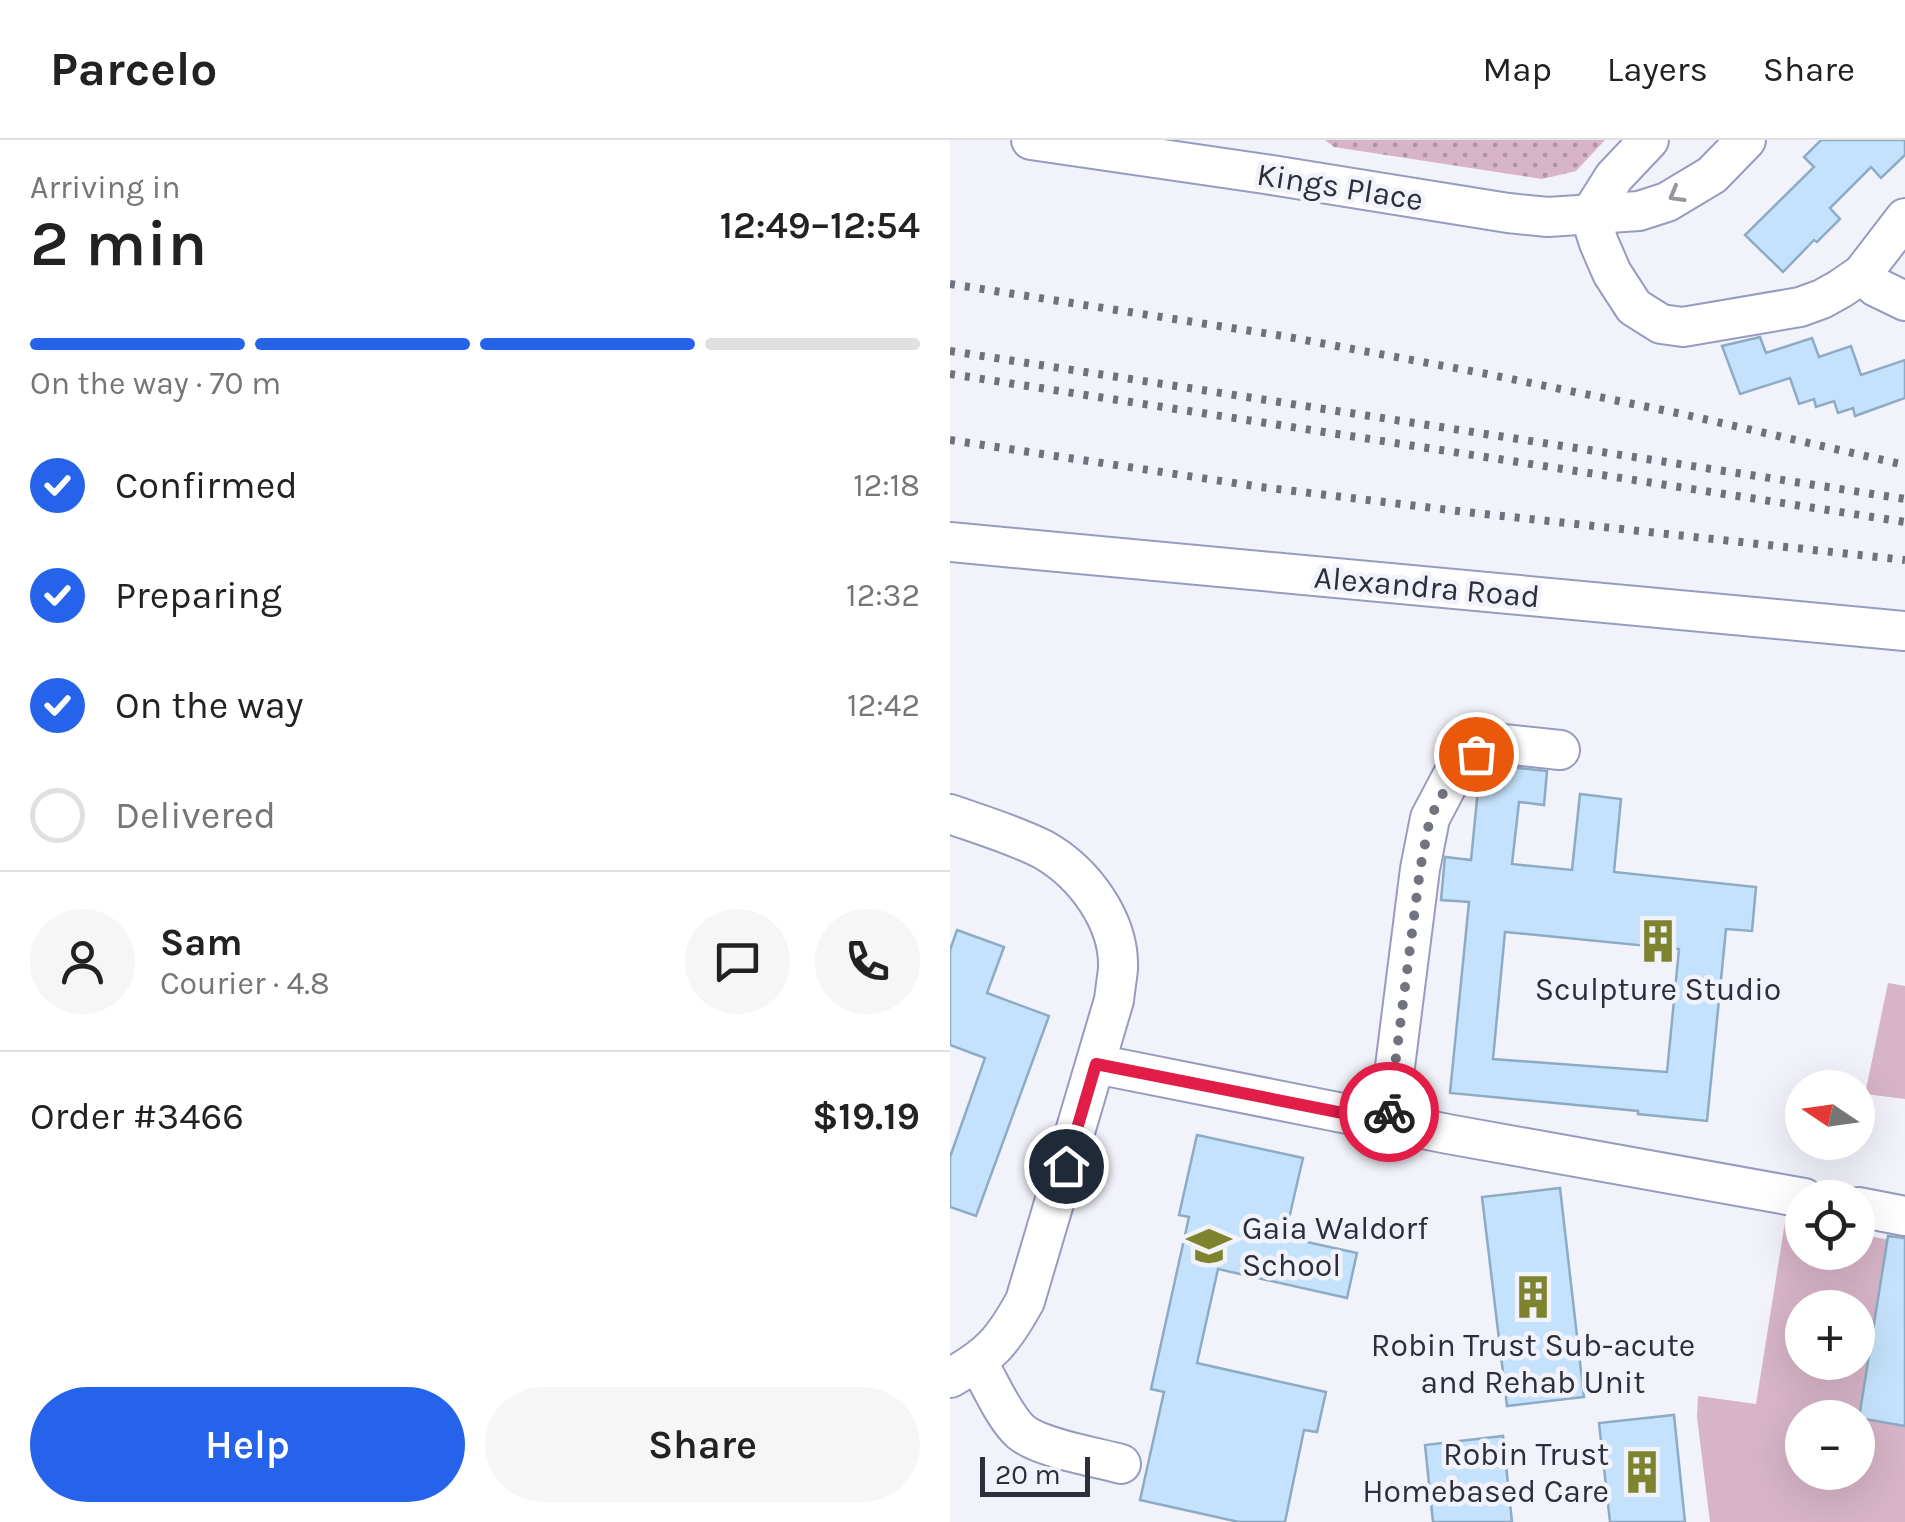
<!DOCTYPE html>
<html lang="en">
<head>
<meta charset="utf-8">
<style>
	body { margin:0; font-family:Karla,sans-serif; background:#f6f6f6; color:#222; height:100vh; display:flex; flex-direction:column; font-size:38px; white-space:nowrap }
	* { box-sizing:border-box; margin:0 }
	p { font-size:32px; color:#767676 }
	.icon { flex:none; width:55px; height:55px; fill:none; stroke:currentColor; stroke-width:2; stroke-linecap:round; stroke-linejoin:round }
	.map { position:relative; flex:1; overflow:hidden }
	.details { display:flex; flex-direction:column; background:#fff; width:950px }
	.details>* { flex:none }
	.needle { width:65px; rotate:283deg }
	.controls { position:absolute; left:835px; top:930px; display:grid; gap:20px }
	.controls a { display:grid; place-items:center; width:90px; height:90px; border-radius:50%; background:#fff; box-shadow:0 10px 40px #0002; font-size:50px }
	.scale { position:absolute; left:30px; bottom:25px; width:110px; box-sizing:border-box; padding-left:10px; border:5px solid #2c2e3c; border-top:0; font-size:28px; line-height:35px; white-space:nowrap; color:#2c2e3c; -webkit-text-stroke:8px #f2f3fa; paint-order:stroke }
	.pin { position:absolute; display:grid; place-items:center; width:85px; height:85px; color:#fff; margin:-42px; border:5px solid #fff; border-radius:50%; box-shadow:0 2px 10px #0007 }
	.courier { position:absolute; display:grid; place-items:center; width:100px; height:100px; margin:-50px; border:8px solid #e11d48; border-radius:50%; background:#fff; color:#222; box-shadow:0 2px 12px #0007 }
	.overview em { font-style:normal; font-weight:600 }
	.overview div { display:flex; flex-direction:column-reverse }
	.overview { display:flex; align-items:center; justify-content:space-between; height:170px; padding:0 30px }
	h1 { font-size:65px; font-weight:600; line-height:75px }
	.bar { display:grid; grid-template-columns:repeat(4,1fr); gap:15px 10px; align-content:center; height:120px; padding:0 30px }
	.bar i { height:12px; border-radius:8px; background:#e0e0e0 }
	.bar .active { background:#2563eb }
	.bar p { grid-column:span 4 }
	.line { display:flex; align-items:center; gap:25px; padding:0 30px; border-top:2px solid #e0e0e0 }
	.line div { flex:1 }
	.round { display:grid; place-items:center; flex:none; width:105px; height:105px; border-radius:52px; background:#f6f6f6 }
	ol { padding:0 30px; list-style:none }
	li { display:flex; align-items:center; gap:30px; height:110px }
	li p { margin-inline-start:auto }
	li .icon { padding:10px; border-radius:50%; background:#2563eb; color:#fff; stroke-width:4 }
	li:last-child { color:#767676 }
	li i { width:55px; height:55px; border:5px solid #e0e0e0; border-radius:50% }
	.cta { display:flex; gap:20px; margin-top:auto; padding:20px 30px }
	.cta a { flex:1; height:115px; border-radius:60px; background:#2563eb; color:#fff; font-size:40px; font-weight:600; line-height:115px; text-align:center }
	.cta a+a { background:#f6f6f6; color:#222 }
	header { display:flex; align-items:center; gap:60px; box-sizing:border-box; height:140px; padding:0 50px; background:#fff; border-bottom:2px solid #e0e0e0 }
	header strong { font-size:48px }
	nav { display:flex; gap:55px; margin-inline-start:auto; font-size:35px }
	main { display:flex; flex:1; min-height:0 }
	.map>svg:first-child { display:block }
</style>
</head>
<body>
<header>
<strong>Parcelo</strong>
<nav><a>Map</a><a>Layers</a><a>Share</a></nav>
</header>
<main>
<section class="details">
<div class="overview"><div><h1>2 min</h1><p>Arriving in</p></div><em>12:49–12:54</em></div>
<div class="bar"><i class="active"></i><i class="active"></i><i class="active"></i><i></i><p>On the way · 70 m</p></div>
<ol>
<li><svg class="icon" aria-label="check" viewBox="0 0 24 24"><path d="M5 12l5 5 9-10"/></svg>Confirmed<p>12:18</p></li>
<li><svg class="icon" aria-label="check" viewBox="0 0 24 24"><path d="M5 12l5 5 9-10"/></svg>Preparing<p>12:32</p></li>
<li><svg class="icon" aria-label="check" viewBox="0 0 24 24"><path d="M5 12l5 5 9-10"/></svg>On the way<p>12:42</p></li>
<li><i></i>Delivered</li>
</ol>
<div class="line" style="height:180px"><a class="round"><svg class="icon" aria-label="person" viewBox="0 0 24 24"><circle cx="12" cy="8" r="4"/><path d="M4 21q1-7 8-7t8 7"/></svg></a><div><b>Sam</b><p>Courier · 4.8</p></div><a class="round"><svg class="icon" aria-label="chat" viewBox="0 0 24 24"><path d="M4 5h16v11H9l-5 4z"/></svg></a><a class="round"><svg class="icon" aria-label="phone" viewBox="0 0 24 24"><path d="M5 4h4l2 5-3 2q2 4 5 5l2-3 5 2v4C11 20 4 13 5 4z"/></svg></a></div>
<div class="line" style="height:130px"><div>Order #3466</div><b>$19.19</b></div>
<div class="cta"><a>Help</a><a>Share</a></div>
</section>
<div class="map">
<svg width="955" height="1382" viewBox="0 0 955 1382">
	<defs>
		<pattern id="park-dots" width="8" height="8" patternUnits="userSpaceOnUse" patternTransform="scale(2.5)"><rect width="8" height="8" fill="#d7b4c7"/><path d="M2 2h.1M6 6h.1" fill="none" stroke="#af93a3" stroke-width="1.8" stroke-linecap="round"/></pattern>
	</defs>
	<rect width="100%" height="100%" fill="#f2f3fa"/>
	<g fill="#d7b4c7" fill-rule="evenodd">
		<path d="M938,843L955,846V959L915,954Z"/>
		<path d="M835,1082L852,1085V1112H908V1094L955,1103V1382H760L747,1277L748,1256L806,1264ZM852,1168H908V1222H852ZM852,1278H908V1332H852Z"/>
	</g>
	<path fill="url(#park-dots)" d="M375,0H655L626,31L592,39L384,7Z"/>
	<g fill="#c5e2fc" stroke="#8dabc4" stroke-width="2.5" fill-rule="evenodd">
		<path d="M871,0H955V15L931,38L921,27L880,68L890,79L867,102L864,100L833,132L795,95L864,27L854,17Z"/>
		<path d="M810,197L816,213L862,198L869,217L901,206L911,235L955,220V258L905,276L903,268L888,273L884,261L866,267L864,259L849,264L840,238L790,254L772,206Z"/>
		<path d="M549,626L597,631L594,665L569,662L562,724L622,730L630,654L671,659L664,732L806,747L802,791L776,789L757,981L688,974V971L500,953L519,762L491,760L495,717L521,720L529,639ZM555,792L729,809L717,932L543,919Z"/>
		<path d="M7,790L54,807L37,853L99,876L26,1076L0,1067V1017L35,918L0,905V810Z"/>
		<path d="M247,995L353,1018L337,1087L350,1090L348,1100L407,1113L397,1158L268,1129L247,1223L376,1252L367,1292L354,1290L335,1382H289L190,1360L214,1252L201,1249L239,1077L229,1075Z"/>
		<path d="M610,1048L634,1257L557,1266L532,1057Z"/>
		<path d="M938,1096L955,1098V1286L909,1278Z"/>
		<path d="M724,1275L735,1382H660L649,1283Z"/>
		<path d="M553,1296L562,1382H483L475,1305Z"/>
	</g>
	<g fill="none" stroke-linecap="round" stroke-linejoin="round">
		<g stroke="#979cbe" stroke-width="42">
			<g id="minor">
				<path d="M81,0L315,34L558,73L598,77L689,71L717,62L762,35L796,0"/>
				<path d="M640,75L649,103L662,133L684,167L711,184L733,187L850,167L872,159L890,149L912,134L955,78"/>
				<path d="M640,75L664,37L699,0"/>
				<path d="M912,134L926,147L955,161"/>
				<path d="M0,402L955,491"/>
				<path d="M0,674C31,685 65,695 94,710C134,733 170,781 168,829C167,839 165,850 164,860L75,1161C53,1201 40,1216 0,1238"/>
				<path d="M146,924L498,994L854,1058"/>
				<path d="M438,982L470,729L480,678L508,625L544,603L610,610"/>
				<path d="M908,1067L955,1076"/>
				<path d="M28,1223C40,1243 54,1277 71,1292C90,1308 146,1317 171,1324"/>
			</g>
		</g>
		<use href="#minor" stroke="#fff" stroke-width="38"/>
		<g stroke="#6f717c" stroke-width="8" stroke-dasharray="5 10" stroke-linecap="butt">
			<path d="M0,144L333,196L537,234L732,274L955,325"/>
			<path d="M0,211L955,359"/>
			<path d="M0,234L955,382"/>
			<path d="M0,300L311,347L516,372L955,420"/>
		</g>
	</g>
	<defs><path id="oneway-chevron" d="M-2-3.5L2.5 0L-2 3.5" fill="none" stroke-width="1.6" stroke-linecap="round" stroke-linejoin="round" transform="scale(2.5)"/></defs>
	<use stroke="#96969e" href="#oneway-chevron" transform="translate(726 55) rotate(150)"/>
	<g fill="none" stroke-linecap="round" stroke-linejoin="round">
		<path stroke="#71737e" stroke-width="10" stroke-dasharray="0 18" d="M439,972L470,730L480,678L508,625L526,614"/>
		<path stroke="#e11d48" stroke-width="12" d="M116,1026L146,924L438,982L439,972"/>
	</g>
	<defs>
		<g id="building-bare" transform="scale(3.45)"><path d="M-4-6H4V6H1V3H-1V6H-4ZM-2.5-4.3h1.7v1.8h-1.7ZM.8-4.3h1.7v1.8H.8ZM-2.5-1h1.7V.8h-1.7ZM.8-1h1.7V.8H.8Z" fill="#7e832d" stroke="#f2f3fa" stroke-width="2.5" paint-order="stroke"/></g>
		<g id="school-bare" transform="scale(3.45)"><path d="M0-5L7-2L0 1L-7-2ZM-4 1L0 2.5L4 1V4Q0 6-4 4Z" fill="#7e832d" stroke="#f2f3fa" stroke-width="2.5" paint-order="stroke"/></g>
	</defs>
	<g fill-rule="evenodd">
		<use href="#building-bare" x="708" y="801"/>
		<use href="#school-bare" x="259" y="1106"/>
		<use href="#building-bare" x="583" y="1157"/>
		<use href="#building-bare" x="692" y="1332"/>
	</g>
	<g text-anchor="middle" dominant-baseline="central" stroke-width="9" stroke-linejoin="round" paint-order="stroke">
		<g font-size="32" fill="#2c2e3c" stroke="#f2f3fa">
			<text transform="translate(390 47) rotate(9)">Kings Place</text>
			<text transform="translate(477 447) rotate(5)">Alexandra Road</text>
		</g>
		<g font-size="32" fill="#2c2e3c" stroke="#f2f3fa">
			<text x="708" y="849">Sculpture Studio</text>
			<text x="292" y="1088" text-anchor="start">Gaia Waldorf<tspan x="292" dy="37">School</tspan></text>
			<text x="583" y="1205">Robin Trust Sub-acute<tspan x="583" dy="37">and Rehab Unit</tspan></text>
			<text x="659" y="1314" text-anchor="end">Robin Trust<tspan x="659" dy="37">Homebased Care</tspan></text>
		</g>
	</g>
</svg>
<div class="controls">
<a><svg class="needle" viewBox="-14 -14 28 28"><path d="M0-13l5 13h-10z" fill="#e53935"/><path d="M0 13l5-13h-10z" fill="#767676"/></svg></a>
<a><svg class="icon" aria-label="locate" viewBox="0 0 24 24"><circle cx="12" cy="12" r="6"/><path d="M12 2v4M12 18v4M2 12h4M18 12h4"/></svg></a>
<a>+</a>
<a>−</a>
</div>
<div class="scale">20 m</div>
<div class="pin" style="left:526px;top:614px;background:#ea580c"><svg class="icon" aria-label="bag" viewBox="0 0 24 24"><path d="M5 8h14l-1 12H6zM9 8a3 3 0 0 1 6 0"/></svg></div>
<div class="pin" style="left:116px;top:1026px;background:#1f2937"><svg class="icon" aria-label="home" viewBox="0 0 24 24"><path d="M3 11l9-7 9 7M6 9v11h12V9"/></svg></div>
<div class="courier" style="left:439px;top:972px"><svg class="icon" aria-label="bike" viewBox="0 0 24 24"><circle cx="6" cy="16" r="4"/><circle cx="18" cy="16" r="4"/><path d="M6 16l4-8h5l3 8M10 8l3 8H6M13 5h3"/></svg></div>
</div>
</main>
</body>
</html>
